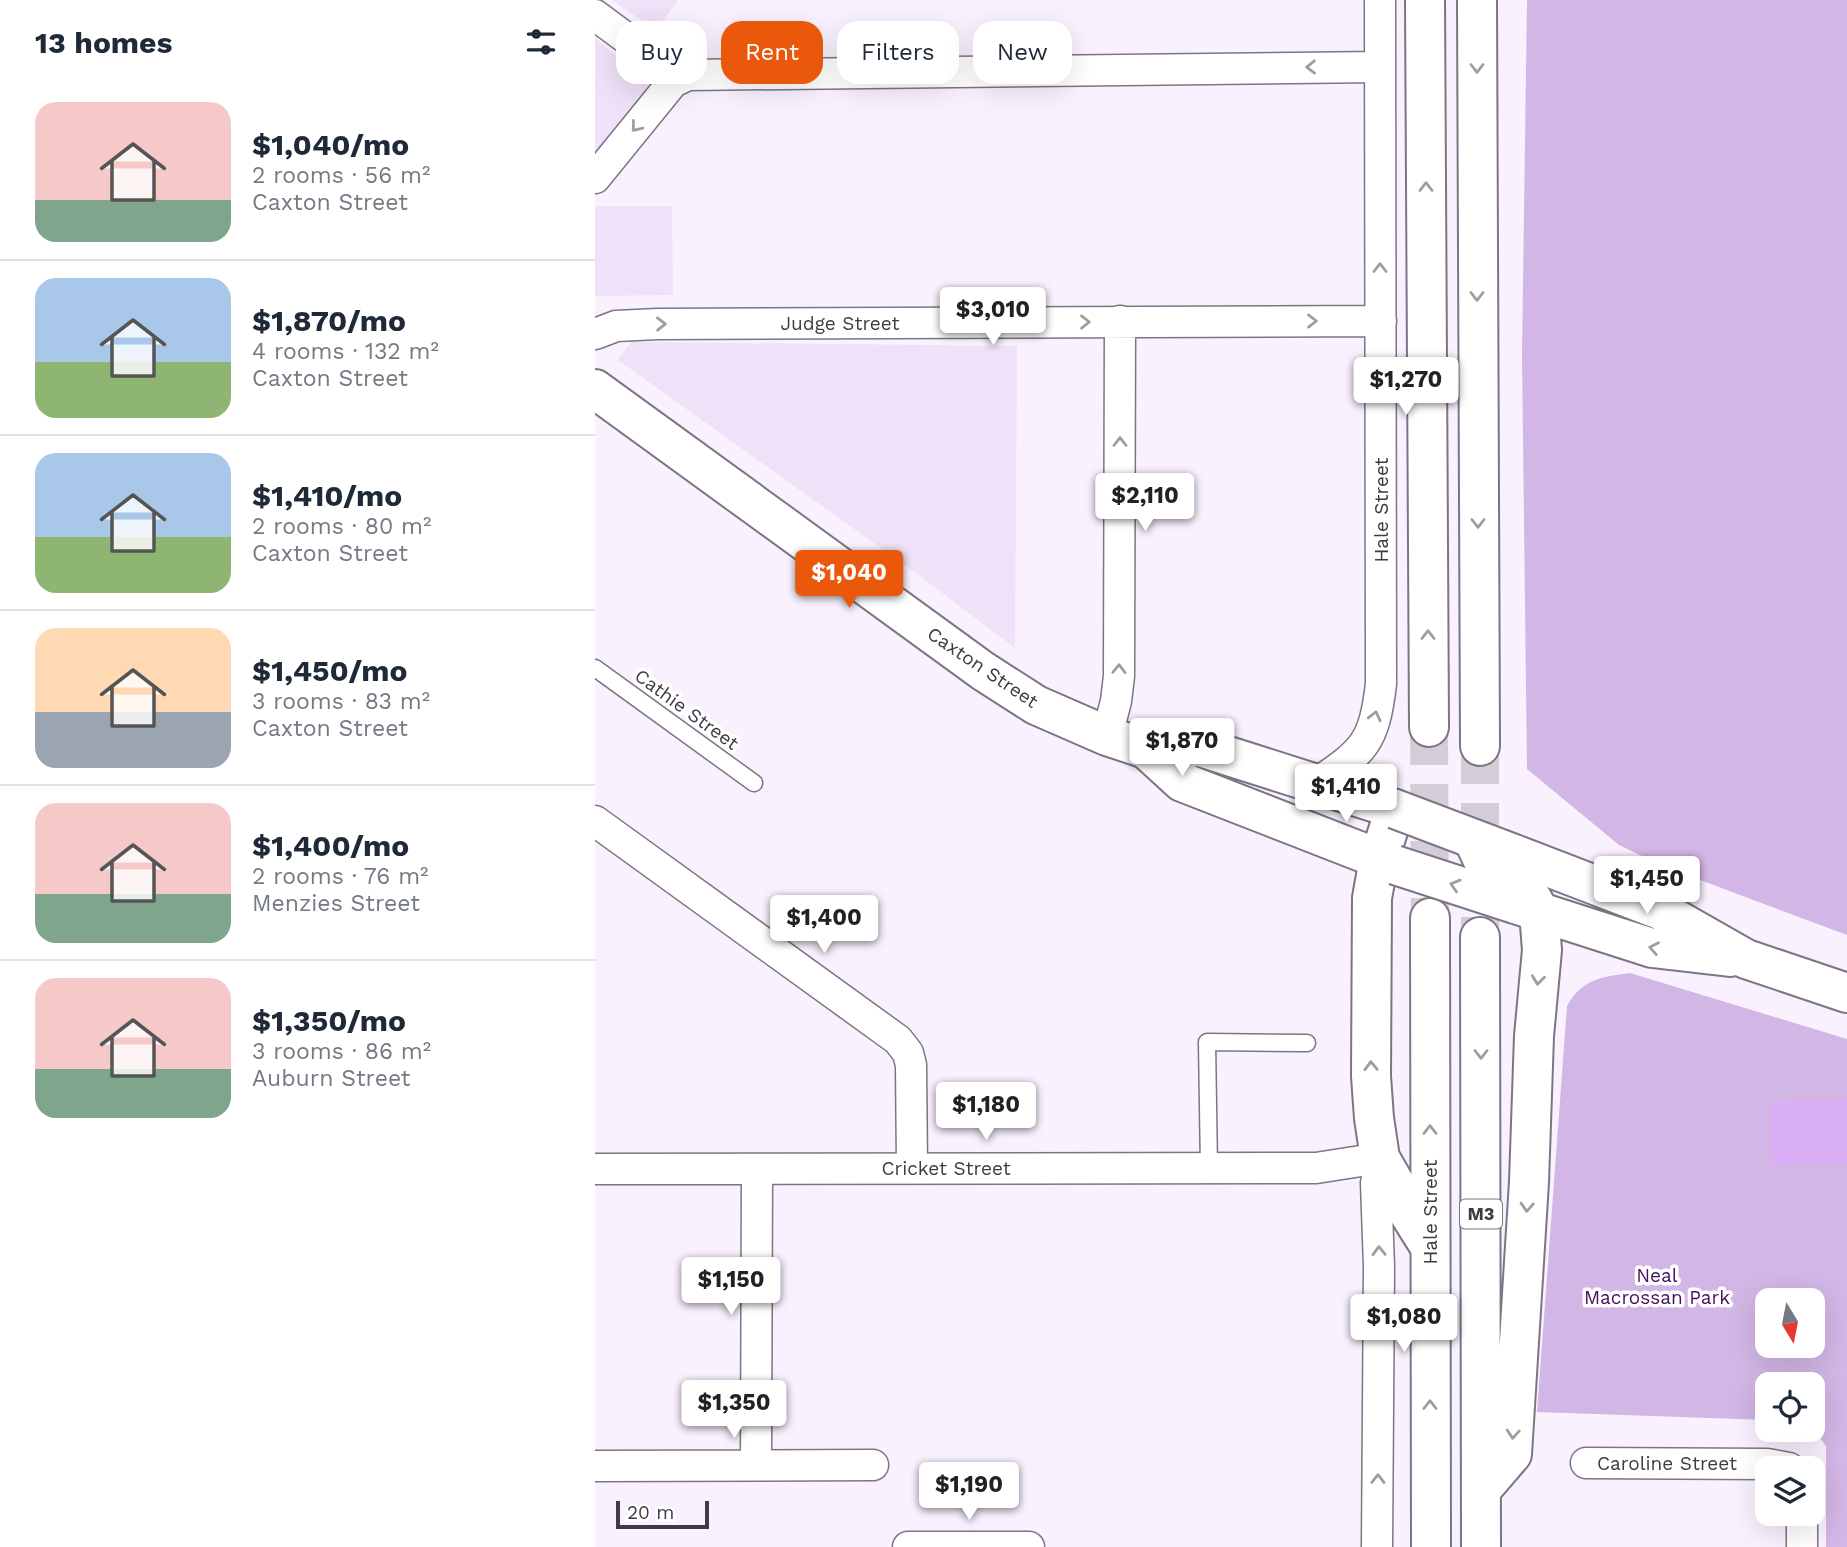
<!DOCTYPE html>
<html lang="en">
<head>
<meta charset="utf-8">
<style>
  :root { --surface:#fff; --page:#f2f2f3; --text:#1f2937; --muted:#747a83; --line:#e0e1e3; --accent:#ea580c }
  body { margin:0; font-family:"Work Sans",sans-serif; background:var(--page); color:var(--text); height:100vh; display:flex; flex-direction:column; font-size:26px; white-space:nowrap }
  * { box-sizing:border-box; margin:0 }
  p { font-size:23px; color:var(--muted) }
  .icon { flex:none; width:38px; height:38px; fill:none; stroke:currentColor; stroke-width:2; stroke-linecap:round; stroke-linejoin:round }
  .map { position:relative; flex:1; overflow:hidden }
  .side { display:flex; flex-direction:column; background:var(--surface); width:595px }
  .side>* { flex:none }
  .guide { position:absolute; left:21px; top:21px; width:665px; height:63px; display:flex; gap:14px }
  .needle { width:46px; rotate:170deg }
  .controls { position:absolute; left:1160px; top:1288px; display:grid; gap:14px }
  .controls a { display:grid; place-items:center; width:70px; height:70px; border-radius:14px; background:var(--surface); box-shadow:0 7px 28px #0002; font-size:35px }
  .scale { position:absolute; left:21px; bottom:18px; width:93px; box-sizing:border-box; padding-left:7px; border:4px solid #3f3b42; border-top:0; font-size:19px; line-height:24px; white-space:nowrap; color:#3f3b42; -webkit-text-stroke:5px #fff; paint-order:stroke }
  .price { position:absolute; translate:-50% -60px; padding:0 16px; border-radius:7px; background:#fff; color:#222; font-size:23px; line-height:46px; filter:drop-shadow(0 2px 4px #0008) }
  .price::after { content:''; position:absolute; left:50%; top:42px; width:21px; height:16px; margin-left:-10px; background:inherit; clip-path:polygon(0 0,100% 0,50% 100%) }
  .price.on { background:var(--accent); color:#fff }
  ul { padding:0; list-style:none }
  li { display:flex; align-items:center; gap:21px; height:175px; padding:0 35px }
  li+li { border-top:2px solid var(--line) }
  li span { display:grid; place-items:center; flex:none; width:196px; height:140px; border-radius:21px; color:#555 }
  li>.icon { margin-inline-start:auto }
  span .icon { width:84px; height:84px; fill:#fffc; stroke-width:1 }
  li b { font-size:30px }
  h2 { display:flex; justify-content:space-between; align-items:center; height:84px; padding:0 35px; font-size:30px }
  .chip { padding:0 24px; border-radius:21px; background:var(--surface); box-shadow:0 7px 28px #0002; font-size:24px; line-height:63px }
  .chip.on { background:var(--accent); color:#fff }
  main { display:flex; flex:1; min-height:0 }
  .map>svg:first-child { display:block }
  .built { fill:#efe1f8 }
  .green { fill:#d2b6e5; fill-rule:evenodd }
  .water { fill:#d9aef4 }
  .lines { fill:none; stroke-linecap:round; stroke-linejoin:round }
  .motorway-tunnel { stroke:#d4cdd8; stroke-width:38; stroke-dasharray:38 19; stroke-linecap:butt }
  .service-casing { stroke:#7e7584; stroke-width:19 }
  .minor-casing { stroke:#7e7584; stroke-width:33 }
  .secondary-casing { stroke:#7e7584; stroke-width:42 }
  .motorway-casing { stroke:#7e7584; stroke-width:42 }
  .service { stroke:#fff; stroke-width:16 }
  .minor { stroke:#fff; stroke-width:30 }
  .secondary { stroke:#fff; stroke-width:38 }
  .motorway { stroke:#fff; stroke-width:38 }
  .secondary-bridge-casing { stroke:#7e7584; stroke-width:42; stroke-linecap:butt }
  .motorway-bridge-casing { stroke:#7e7584; stroke-width:42; stroke-linecap:butt }
  .secondary-bridge { stroke:#fff; stroke-width:38 }
  .motorway-bridge { stroke:#fff; stroke-width:38 }
  .oneway { stroke:#9f9da0 }
  .labels { text-anchor:middle; stroke-width:7; stroke-linejoin:round; paint-order:stroke }
  .shield { fill:#fff; stroke:#79767b; stroke-width:2 }
  .shield-label { font-size:18px; font-weight:bold; fill:#3f3b42 }
  .street-label { font-size:19px; fill:#3f3b42; stroke:#fff }
  .park-label { font-size:19px; fill:#470f61; stroke:#fff }
</style>
</head>
<body>
<main>
<section class="side">
<h2>13 homes<svg class="icon" aria-label="filters" viewBox="0 0 24 24"><path d="M4 7h16M4 17h16"/><circle cx="9" cy="7" r="2"/><circle cx="15" cy="17" r="2"/></svg></h2>
<ul>
<li><span style="background:linear-gradient(#f6c9c9 70%,#7fa58c 0)"><svg class="icon" aria-label="home" viewBox="0 0 24 24"><path d="M3 11l9-7 9 7M6 9v11h12V9"/></svg></span><div><b>$1,040/mo</b><p>2 rooms · 56 m²</p><p>Caxton Street</p></div></li>
<li><span style="background:linear-gradient(#a9c7e8 60%,#8fb573 0)"><svg class="icon" aria-label="home" viewBox="0 0 24 24"><path d="M3 11l9-7 9 7M6 9v11h12V9"/></svg></span><div><b>$1,870/mo</b><p>4 rooms · 132 m²</p><p>Caxton Street</p></div></li>
<li><span style="background:linear-gradient(#a9c7e8 60%,#8fb573 0)"><svg class="icon" aria-label="home" viewBox="0 0 24 24"><path d="M3 11l9-7 9 7M6 9v11h12V9"/></svg></span><div><b>$1,410/mo</b><p>2 rooms · 80 m²</p><p>Caxton Street</p></div></li>
<li><span style="background:linear-gradient(#ffd9b3 60%,#9aa5b1 0)"><svg class="icon" aria-label="home" viewBox="0 0 24 24"><path d="M3 11l9-7 9 7M6 9v11h12V9"/></svg></span><div><b>$1,450/mo</b><p>3 rooms · 83 m²</p><p>Caxton Street</p></div></li>
<li><span style="background:linear-gradient(#f6c9c9 65%,#7fa58c 0)"><svg class="icon" aria-label="home" viewBox="0 0 24 24"><path d="M3 11l9-7 9 7M6 9v11h12V9"/></svg></span><div><b>$1,400/mo</b><p>2 rooms · 76 m²</p><p>Menzies Street</p></div></li>
<li><span style="background:linear-gradient(#f6c9c9 65%,#7fa58c 0)"><svg class="icon" aria-label="home" viewBox="0 0 24 24"><path d="M3 11l9-7 9 7M6 9v11h12V9"/></svg></span><div><b>$1,350/mo</b><p>3 rooms · 86 m²</p><p>Auburn Street</p></div></li>
</ul>
</section>
<div class="map">
<svg width="1252" height="1547" viewBox="0 0 1252 1547">
  <rect width="100%" height="100%" fill="#f9f1fe"/>
  <!-- built -->
  <path class="built" d="M17 0H83L61 30Z
    M0 38 56 85 0 155Z
    M0 206H77L78 295 0 296Z
    M36 342 422 346 420 648 325 576 23 360Z"/>
  <!-- green -->
  <path class="green" d="M932 0H1252V935L1068 866 1024 845 932 769 927 356Z
    M1035 973 1252 1039V1547H1231V1446L1218 1429V1384H1172V1420L942 1412 972 1006C987 979 1006 977 1035 973ZM1172 1300H1218V1346H1172Z"/>
  <!-- water -->
  <path class="water" d="M1252 1100V1164L1177 1165 1176 1101Z"/>
  <g class="lines">
    <!-- motorway-tunnel -->
    <path class="motorway-tunnel" d="M834 727 835 918
      M885 746V937"/>
    <defs>
      <path id="service" d="M0 668 159 783
        M614 1169 612 1042 712 1043"/>
      <path id="minor" d="M0 15 85 78
        M0 178 78 82 93 75 784 67
        M0 334 21 326 63 324 786 321
        M512 736 521 701 524 676 525 321
        M722 783C769 751 779 743 786 684L785 0
        M0 821 303 1040 313 1053 316 1065 317 1167
        M0 1169 721 1168 785 1158 781 1183 784 1267 782 1547
        M991 1463 1172 1464 1194 1468
        M161 1465 162 1169
        M0 1466 278 1465
        M313 1547H434
        M1207 1547V1514"/>
      <path id="secondary" d="M0 389 388 671 441 705 512 736 551 749 605 747 800 809
        M551 749 587 782 800 865
        M919 854 1065 910 1151 959 1252 993
        M920 904 1057 948 1135 957"/>
      <path id="motorway" d="M830 0 834 727
        M882 0 885 746
        M800 809 784 859 777 898 776 1076 779 1118 785 1158 800 1184 803 1196 835 1247
        M835 918 836 1547
        M885 937 886 1547
        M886 1490 917 1454 934 1182 939 1036 947 950 944 912 938 900 919 880"/>
    </defs>
    <!-- service casing -->
    <use href="#service" class="service-casing"/>
    <!-- minor casing -->
    <use href="#minor" class="minor-casing"/>
    <!-- secondary casing -->
    <use href="#secondary" class="secondary-casing"/>
    <!-- motorway casing -->
    <use href="#motorway" class="motorway-casing"/>
    <!-- service -->
    <use href="#service" class="service"/>
    <!-- minor -->
    <use href="#minor" class="minor"/>
    <!-- secondary -->
    <use href="#secondary" class="secondary"/>
    <!-- motorway -->
    <use href="#motorway" class="motorway"/>
    <defs>
      <path id="secondary-bridge" d="M800 809 919 854
        M800 865 920 904"/>
      <path id="motorway-bridge" d="M878 839 891 867 919 880"/>
    </defs>
    <!-- secondary-bridge casing -->
    <use href="#secondary-bridge" class="secondary-bridge-casing"/>
    <!-- motorway-bridge casing -->
    <use href="#motorway-bridge" class="motorway-bridge-casing"/>
    <!-- secondary-bridge -->
    <use href="#secondary-bridge" class="secondary-bridge"/>
    <!-- motorway-bridge -->
    <use href="#motorway-bridge" class="motorway-bridge"/>
  </g>
  <!-- one-way arrows -->
  <defs><path id="oneway-chevron" d="M-2-3.5L2.5 0L-2 3.5" fill="none" stroke-width="1.6" stroke-linecap="round" stroke-linejoin="round" transform="scale(1.75)"/></defs>
  <g class="oneway">
    <use href="#oneway-chevron" transform="translate(716 67) rotate(179)"/>
    <use href="#oneway-chevron" transform="translate(882 68) rotate(90)"/>
    <use href="#oneway-chevron" transform="translate(41 127) rotate(129)"/>
    <use href="#oneway-chevron" transform="translate(831 187) rotate(-90)"/>
    <use href="#oneway-chevron" transform="translate(785 268) rotate(-90)"/>
    <use href="#oneway-chevron" transform="translate(882 296) rotate(90)"/>
    <use href="#oneway-chevron" transform="translate(717 321)"/>
    <use href="#oneway-chevron" transform="translate(490 322)"/>
    <use href="#oneway-chevron" transform="translate(66 324) rotate(-1)"/>
    <use href="#oneway-chevron" transform="translate(525 442) rotate(-90)"/>
    <use href="#oneway-chevron" transform="translate(883 523) rotate(90)"/>
    <use href="#oneway-chevron" transform="translate(833 635) rotate(-90)"/>
    <use href="#oneway-chevron" transform="translate(524 669) rotate(-89)"/>
    <use href="#oneway-chevron" transform="translate(780 716) rotate(-76)"/>
    <use href="#oneway-chevron" transform="translate(860 885) rotate(-163)"/>
    <use href="#oneway-chevron" transform="translate(1059 948) rotate(-169)"/>
    <use href="#oneway-chevron" transform="translate(943 980) rotate(97)"/>
    <use href="#oneway-chevron" transform="translate(886 1054) rotate(90)"/>
    <use href="#oneway-chevron" transform="translate(776 1066) rotate(-91)"/>
    <use href="#oneway-chevron" transform="translate(835 1130) rotate(-90)"/>
    <use href="#oneway-chevron" transform="translate(932 1207) rotate(93)"/>
    <use href="#oneway-chevron" transform="translate(784 1251) rotate(-91)"/>
    <use href="#oneway-chevron" transform="translate(835 1405) rotate(-90)"/>
    <use href="#oneway-chevron" transform="translate(918 1434) rotate(94)"/>
    <use href="#oneway-chevron" transform="translate(783 1479) rotate(-89)"/>
  </g>
  <g class="labels">
    <!-- shield labels -->
    <rect class="shield" x="865" y="1199.5" width="42" height="29" rx="5"/>
    <g class="shield-label">
      <text x="886" y="1220">M3</text>
    </g>
    <!-- street labels -->
    <g class="street-label">
      <text x="245" y="330">Judge Street</text>
      <text transform="translate(786 510) rotate(-90)" y="7">Hale Street</text>
      <text transform="translate(388 667) rotate(34)" y="7">Caxton Street</text>
      <text transform="translate(92 709) rotate(36)" y="7">Cathie Street</text>
      <text x="351" y="1175">Cricket Street</text>
      <text transform="translate(835 1212) rotate(-90)" y="7">Hale Street</text>
      <text x="1072" y="1470">Caroline Street</text>
    </g>
    <!-- park labels -->
    <g class="park-label">
      <text x="1062" y="1282">Neal<tspan x="1062" dy="22">Macrossan Park</tspan></text>
    </g>
  </g>
</svg>
<div class="controls">
<a><svg class="needle" viewBox="-14 -14 28 28"><path d="M0-13l5 13h-10z" fill="#e53935"/><path d="M0 13l5-13h-10z" fill="#747a83"/></svg></a>
<a><svg class="icon" aria-label="locate" viewBox="0 0 24 24"><circle cx="12" cy="12" r="6"/><path d="M12 2v4M12 18v4M2 12h4M18 12h4"/></svg></a>
<a><svg class="icon" aria-label="layers" viewBox="0 0 24 24"><path d="M12 4l9 5-9 5-9-5zM3 14l9 5 9-5"/></svg></a>
</div>
<div class="scale">20 m</div>
<b class="price" style="left:398px;top:347px">$3,010</b>
<b class="price" style="left:811px;top:417px">$1,270</b>
<b class="price" style="left:550px;top:533px">$2,110</b>
<b class="price on" style="left:254px;top:610px">$1,040</b>
<b class="price" style="left:587px;top:778px">$1,870</b>
<b class="price" style="left:751px;top:824px">$1,410</b>
<b class="price" style="left:1052px;top:916px">$1,450</b>
<b class="price" style="left:229px;top:955px">$1,400</b>
<b class="price" style="left:391px;top:1142px">$1,180</b>
<b class="price" style="left:136px;top:1317px">$1,150</b>
<b class="price" style="left:809px;top:1354px">$1,080</b>
<b class="price" style="left:139px;top:1440px">$1,350</b>
<b class="price" style="left:374px;top:1522px">$1,190</b>
<div class="guide">
<a class="chip">Buy</a>
<a class="chip on">Rent</a>
<a class="chip">Filters</a>
<a class="chip">New</a>
</div>
</div>
</main>
</body>
</html>
